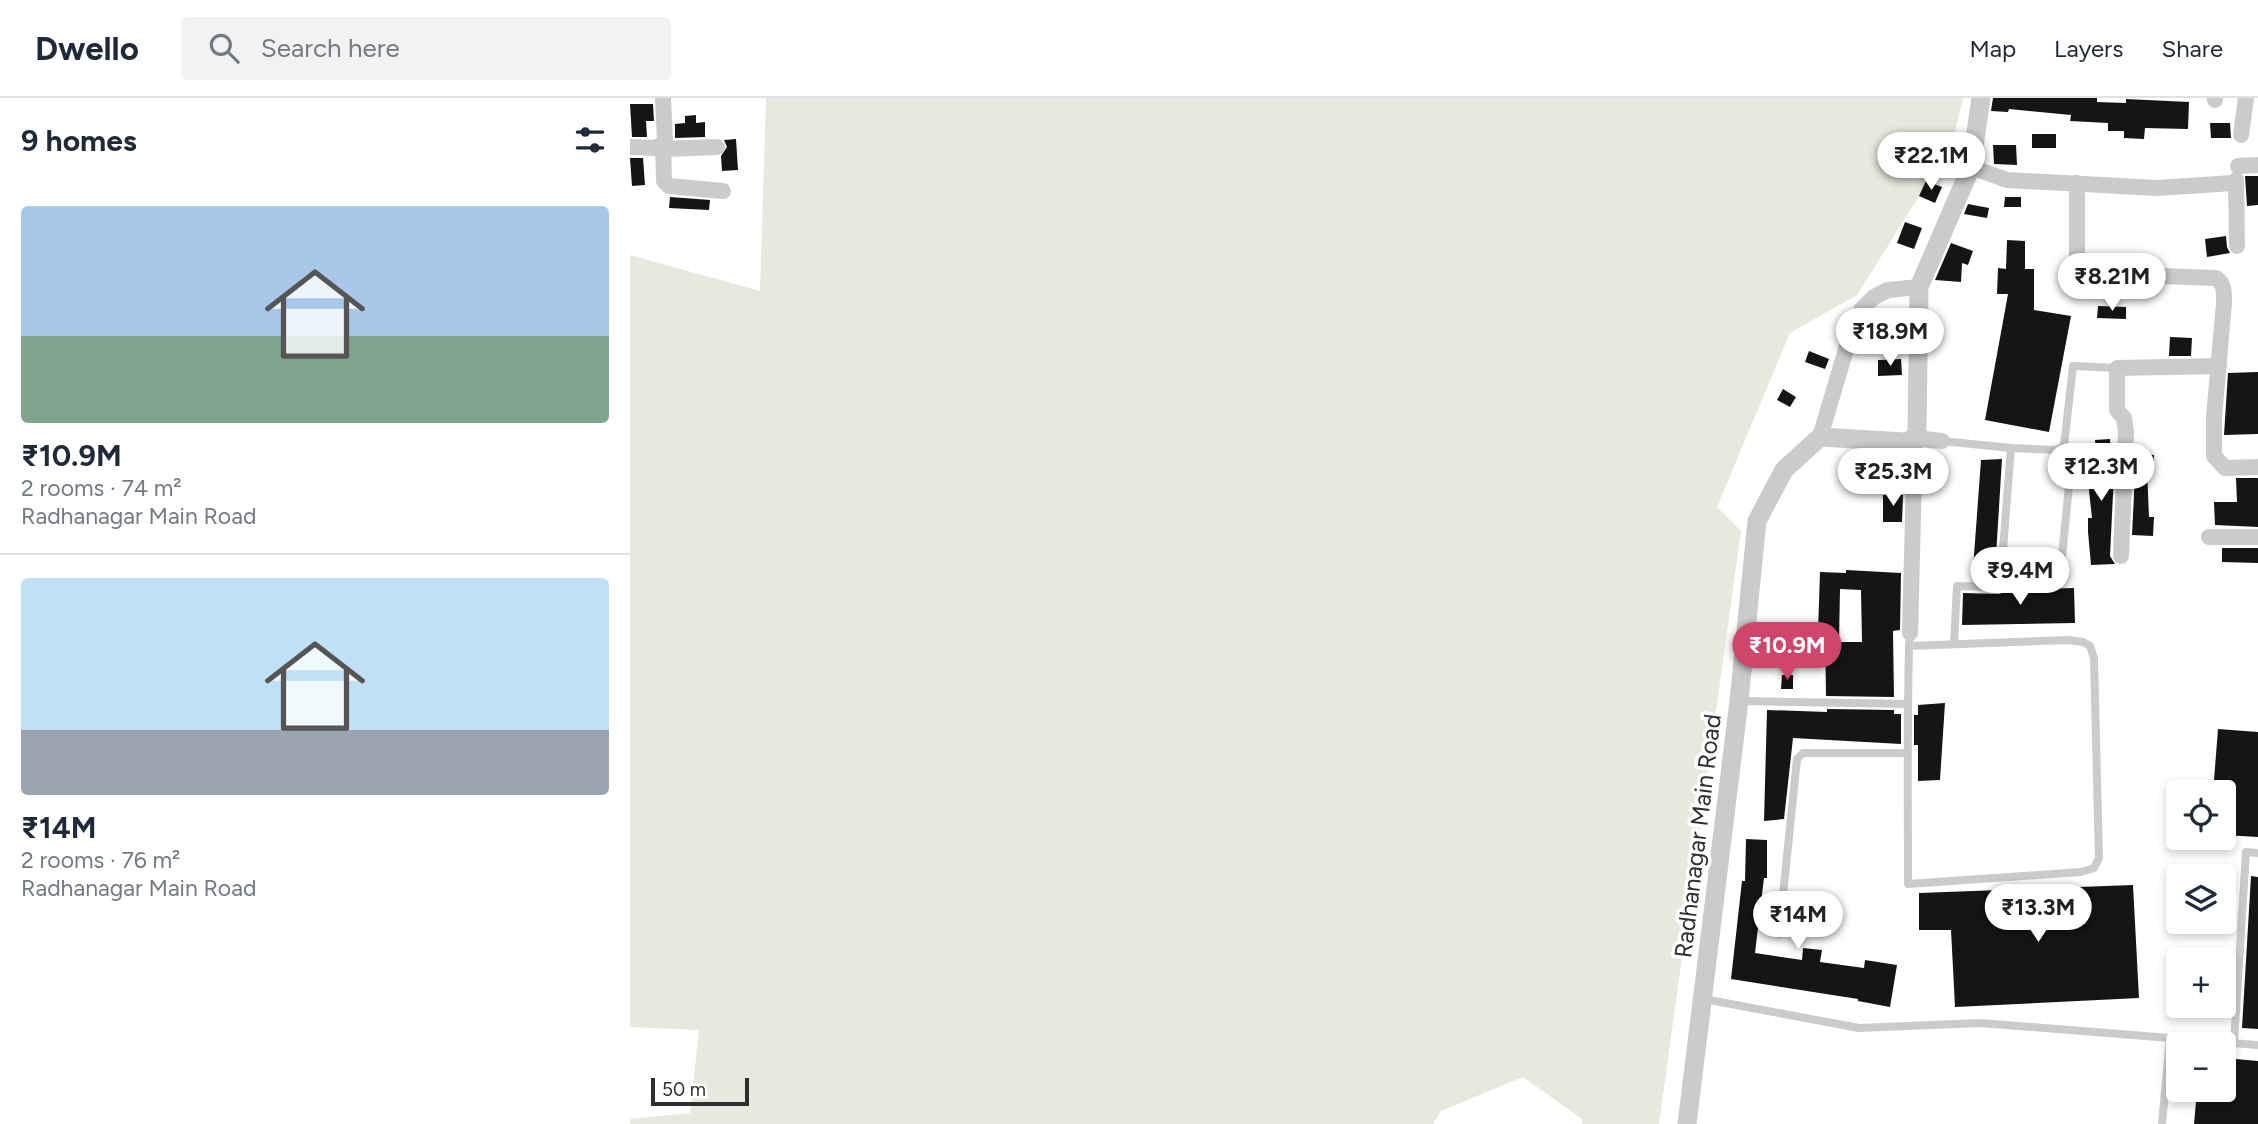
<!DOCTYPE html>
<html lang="en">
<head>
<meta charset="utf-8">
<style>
  :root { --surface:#fff; --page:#f2f2f3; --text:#1f2937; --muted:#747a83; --line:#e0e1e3; --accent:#cf466c }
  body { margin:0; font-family:Figtree,sans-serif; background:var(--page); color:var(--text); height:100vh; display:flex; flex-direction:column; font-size:26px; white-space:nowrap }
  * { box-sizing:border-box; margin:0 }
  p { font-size:23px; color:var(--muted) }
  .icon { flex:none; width:38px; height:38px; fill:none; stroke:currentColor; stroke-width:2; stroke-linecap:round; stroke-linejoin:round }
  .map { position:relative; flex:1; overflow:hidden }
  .sheet { display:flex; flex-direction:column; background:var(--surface); width:630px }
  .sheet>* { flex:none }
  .controls { position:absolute; left:1536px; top:682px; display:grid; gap:14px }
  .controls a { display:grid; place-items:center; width:70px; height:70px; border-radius:7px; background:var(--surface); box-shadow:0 4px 10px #0003; font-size:35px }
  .scale { position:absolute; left:21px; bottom:18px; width:98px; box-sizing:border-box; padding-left:7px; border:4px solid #2e2e2e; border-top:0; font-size:19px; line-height:24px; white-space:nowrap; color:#2e2e2e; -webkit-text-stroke:5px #fff; paint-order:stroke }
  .price { position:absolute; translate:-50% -60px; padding:0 16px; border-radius:24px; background:#fff; color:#222; font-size:23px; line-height:46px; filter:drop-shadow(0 2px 4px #0008) }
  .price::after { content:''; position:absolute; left:50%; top:42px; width:21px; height:16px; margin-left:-10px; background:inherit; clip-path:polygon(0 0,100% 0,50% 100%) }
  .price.active { background:var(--accent); color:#fff }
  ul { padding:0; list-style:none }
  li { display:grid; align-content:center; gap:14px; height:371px; padding:0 21px }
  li+li { border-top:2px solid var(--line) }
  li span { display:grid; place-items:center; height:217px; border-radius:7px; color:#555 }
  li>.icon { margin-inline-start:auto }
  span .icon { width:126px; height:126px; fill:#fffc; stroke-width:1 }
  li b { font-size:30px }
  h2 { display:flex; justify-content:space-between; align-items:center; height:84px; padding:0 21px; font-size:30px }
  header { display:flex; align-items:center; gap:42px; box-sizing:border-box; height:98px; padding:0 35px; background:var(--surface); border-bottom:2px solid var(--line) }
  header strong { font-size:33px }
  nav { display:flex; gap:38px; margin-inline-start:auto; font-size:24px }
  .search { width:490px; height:63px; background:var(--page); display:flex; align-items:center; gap:18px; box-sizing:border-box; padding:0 24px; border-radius:7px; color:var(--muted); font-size:26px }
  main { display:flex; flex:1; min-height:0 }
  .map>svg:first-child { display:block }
  .green { fill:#e6e9dd }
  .building { fill:#151515; fill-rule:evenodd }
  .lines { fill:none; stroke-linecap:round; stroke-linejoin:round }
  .service { stroke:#cbcbcb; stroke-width:8 }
  .minor { stroke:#cbcbcb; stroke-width:16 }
  .tertiary { stroke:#cbcbcb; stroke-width:19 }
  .labels { text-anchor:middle; stroke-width:7; stroke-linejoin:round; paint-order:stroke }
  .street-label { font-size:24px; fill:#2e2e2e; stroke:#fff }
</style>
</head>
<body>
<header>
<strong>Dwello</strong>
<div class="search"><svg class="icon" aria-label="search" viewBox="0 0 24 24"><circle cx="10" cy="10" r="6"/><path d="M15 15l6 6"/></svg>Search here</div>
<nav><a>Map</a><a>Layers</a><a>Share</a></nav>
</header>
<main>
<section class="sheet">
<h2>9 homes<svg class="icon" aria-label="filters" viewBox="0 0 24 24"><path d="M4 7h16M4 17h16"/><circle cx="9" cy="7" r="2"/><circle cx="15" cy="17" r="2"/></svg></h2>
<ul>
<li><span style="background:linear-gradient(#a9c7e8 60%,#7fa58c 0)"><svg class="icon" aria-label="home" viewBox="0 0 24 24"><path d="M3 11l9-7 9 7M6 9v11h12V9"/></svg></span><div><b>₹10.9M</b><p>2 rooms · 74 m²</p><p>Radhanagar Main Road</p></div></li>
<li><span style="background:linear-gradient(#bfe0f5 70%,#9aa5b1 0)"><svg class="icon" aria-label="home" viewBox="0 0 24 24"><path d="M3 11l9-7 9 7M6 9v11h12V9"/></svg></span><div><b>₹14M</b><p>2 rooms · 76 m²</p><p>Radhanagar Main Road</p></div></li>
</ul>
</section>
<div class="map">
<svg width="1628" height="1026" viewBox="0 0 1628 1026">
  <rect width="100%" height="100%" fill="#fff"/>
  <!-- green -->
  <path class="green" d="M136 0H1333L1322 46 1227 197 1160 235 1087 409 1111 433 1029 1026H952V1021L893 979 811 1013 803 1026H0V1021L60 1015 69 932 0 929V157L130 193Z"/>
  <!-- building -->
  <path class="building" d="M1363 0H1467V4L1496 5V1L1559 4 1558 31 1515 30 1514 41 1494 40V33H1478V25L1440 23 1441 17 1379 11 1378 14 1361 13Z
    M0 6H23L24 23H16L17 39H2Z
    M66 17V25L75 24V39L45 40V26L55 25V18Z
    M1580 25H1600L1601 40H1581Z
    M1402 36H1426V50H1402Z
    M106 41 108 72 92 73 91 58 97 49 94 42Z
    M1363 47H1386L1387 67 1364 66Z
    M0 60H13L15 87 2 88Z
    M1615 78H1628V107L1617 108Z
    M1296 83 1312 89 1305 105 1289 98Z
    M40 99 80 102 79 112 39 110Z
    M1375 99H1391V109H1374Z
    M1338 106 1359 110 1357 120 1334 116Z
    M1275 124 1292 130 1284 151 1267 145Z
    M1596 138 1597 149 1600 155 1577 159 1575 141Z
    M1377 142 1395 143V171H1404V212L1441 218 1419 334 1355 322 1378 196H1367L1368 170 1376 171Z
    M1321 145 1343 153 1338 167 1332 165 1331 184 1305 182Z
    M1488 155 1489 166 1472 165V156Z
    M1468 208 1496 209V221L1467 220Z
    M1540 239 1562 240 1561 258H1539Z
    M1179 253 1199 261 1195 271 1175 264Z
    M1271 261 1272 277 1248 278V262Z
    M1628 274V336L1594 337 1598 275Z
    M1153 291 1166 299 1160 309 1147 302Z
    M1480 341 1481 355H1485L1480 458 1485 466 1461 467 1458 434V420H1462L1458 383H1461V355H1466L1465 342Z
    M1506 356 1524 357 1523 371H1517L1519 419H1524L1523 438 1502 437Z
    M1372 361 1365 474 1343 471 1351 362Z
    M1606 380H1628V429L1585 427 1584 404H1607Z
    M1253 397H1273L1272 424H1253Z
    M1592 450H1628V465L1592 464Z
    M1216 472 1271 475 1270 532 1263 533 1264 599 1196 598 1195 535 1188 534 1190 474 1216 475ZM1210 491 1231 492 1232 544H1209Z
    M1444 490 1445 525 1332 527 1333 495 1370 496 1376 492Z
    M1161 541H1175L1174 553 1160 552Z
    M1152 577H1163V591H1151Z
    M1315 605 1310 682 1288 683V647H1284V617H1288V607Z
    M1197 611 1264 612V616H1271V646L1163 640 1154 721 1134 723 1137 612 1197 614Z
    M1588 631 1628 634V739L1594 737V695H1583Z
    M1116 741 1137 742V780H1134L1125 855 1172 862 1173 850 1192 852 1190 864 1234 870 1235 862 1267 867 1260 909 1228 903V901L1101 881 1112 783H1115Z
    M1621 778 1628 779V931L1612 930Z
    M1503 787 1509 900 1325 909 1321 832H1289V795Z
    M1594 960 1628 963V1026H1564L1567 992H1594Z"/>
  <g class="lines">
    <!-- service -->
    <path class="service" d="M1312 343 1381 350
      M1427 352 1435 358 1440 378 1430 478
      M1324 546 1327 488 1370 489 1381 350 1427 352 1434 348 1443 268 1487 270
      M1279 548 1438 542 1453 544 1460 548 1464 560 1469 760 1464 770 1451 774 1278 786C1278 706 1277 627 1279 548L1280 535
      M1109 603 1278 606
      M1149 836 1167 661 1173 655H1277
      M1074 901 1229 930 1350 925 1540 940
      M1604 945 1616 754 1628 755
      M1532 1026 1540 940 1628 947"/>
    <!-- minor -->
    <path class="minor" d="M1585 2V0
      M1611 37 1616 0
      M33 47 34 83 39 88 93 93
      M0 49 26 50 35 44 33 0
      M33 51 87 49
      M1608 68 1628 67
      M1341 69 1377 82 1527 90 1603 85 1606 82 1607 148
      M1447 85V175L1586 180C1595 186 1594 195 1594 205L1584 319V358L1595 370 1628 369
      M1190 339 1217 248 1231 212 1244 199 1258 192 1289 189
      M1579 439H1628
      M1491 458 1496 334 1494 320 1487 312V270L1589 268
      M1280 535 1285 340 1312 343"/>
    <!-- tertiary -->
    <path class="tertiary" d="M1057 1026 1109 603 1127 423 1154 372 1190 339 1275 344 1285 340 1287 332 1289 189 1341 69 1351 0"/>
  </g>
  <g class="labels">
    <!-- street labels -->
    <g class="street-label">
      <text transform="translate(1068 738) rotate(-83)" y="8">Radhanagar Main Road</text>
    </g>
  </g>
</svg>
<div class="controls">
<a><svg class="icon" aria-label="locate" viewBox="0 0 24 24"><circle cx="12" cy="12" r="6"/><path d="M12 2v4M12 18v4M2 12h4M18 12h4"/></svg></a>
<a><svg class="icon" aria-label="layers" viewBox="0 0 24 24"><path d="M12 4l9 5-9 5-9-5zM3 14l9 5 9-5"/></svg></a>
<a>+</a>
<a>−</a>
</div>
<div class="scale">50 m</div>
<b class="price" style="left:1301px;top:94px">₹22.1M</b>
<b class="price" style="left:1482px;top:215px">₹8.21M</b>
<b class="price" style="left:1260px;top:270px">₹18.9M</b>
<b class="price" style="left:1471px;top:405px">₹12.3M</b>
<b class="price" style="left:1263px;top:410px">₹25.3M</b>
<b class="price" style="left:1390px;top:509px">₹9.4M</b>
<b class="price active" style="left:1157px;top:584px">₹10.9M</b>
<b class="price" style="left:1408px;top:846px">₹13.3M</b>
<b class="price" style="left:1168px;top:853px">₹14M</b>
</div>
</main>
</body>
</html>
